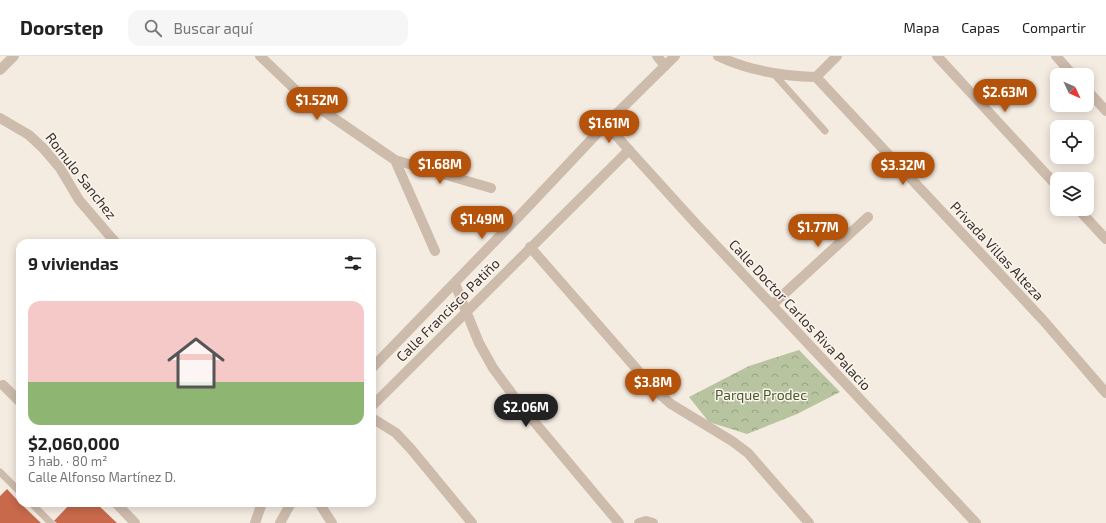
<!DOCTYPE html>
<html lang="es">
<head>
<meta charset="utf-8">
<style>
  :root { --surface:#fff; --page:#f6f6f6; --text:#222; --muted:#767676; --line:#e0e0e0; --accent:#b45309 }
  body { margin:0; font-family:"Exo 2",sans-serif; background:var(--page); color:var(--text); height:100vh; display:flex; flex-direction:column; font-size:15px; white-space:nowrap }
  * { box-sizing:border-box; margin:0 }
  p { font-size:13px; color:var(--muted) }
  .icon { flex:none; width:22px; height:22px; fill:none; stroke:currentColor; stroke-width:2; stroke-linecap:round; stroke-linejoin:round }
  .map { position:relative; flex:1; overflow:hidden }
  .panel { position:absolute; left:16px; top:183px; width:360px; height:268px; display:flex; flex-direction:column; background:var(--surface); border-radius:12px; box-shadow:0 2px 10px #0003 }
  .panel>* { flex:none }
  .needle { width:26px; rotate:134deg }
  .controls { position:absolute; left:1050px; top:12px; display:grid; gap:8px }
  .controls a { display:grid; place-items:center; width:44px; height:44px; border-radius:8px; background:var(--surface); box-shadow:0 2px 10px #0003; font-size:20px }
  .price { position:absolute; translate:-50% -34px; padding:0 9px; border-radius:14px; background:var(--accent); color:#fff; font-size:13px; line-height:26px; filter:drop-shadow(0 1px 2px #0008) }
  .price::after { content:''; position:absolute; left:50%; top:24px; width:12px; height:9px; margin-left:-6px; background:inherit; clip-path:polygon(0 0,100% 0,50% 100%) }
  .price.on { background:#222; color:#fff }
  ul { padding:0; list-style:none }
  li { display:grid; align-content:center; gap:8px; height:212px; padding:0 12px }
  li span { display:grid; place-items:center; height:124px; border-radius:12px; color:#555 }
  li>.icon { margin-inline-start:auto }
  span .icon { width:72px; height:72px; fill:#fffc; stroke-width:1 }
  li b { font-size:17px }
  h2 { display:flex; justify-content:space-between; align-items:center; height:48px; padding:0 12px; font-size:17px }
  header { display:flex; align-items:center; gap:24px; box-sizing:border-box; height:56px; padding:0 20px; background:var(--surface); border-bottom:1px solid var(--line) }
  header strong { font-size:19px }
  nav { display:flex; gap:22px; margin-inline-start:auto; font-size:14px }
  .search { width:280px; height:36px; background:var(--page); display:flex; align-items:center; gap:10px; box-sizing:border-box; padding:0 14px; border-radius:12px; color:var(--muted); font-size:15px }
  .map>svg:first-child { display:block }
  .park { fill:url(#park-crowns) }
  .building { fill:#c8694b }
  .lines { fill:none; stroke-linecap:round; stroke-linejoin:round }
  .service { stroke:#cdbbac; stroke-width:7 }
  .minor { stroke:#cdbbac; stroke-width:10 }
  .tertiary { stroke:#cdbbac; stroke-width:10 }
  .labels { text-anchor:middle; stroke-width:3; stroke-linejoin:round; paint-order:stroke }
  .street-label { font-size:14px; fill:#3b302b; stroke:#fbf5ee }
  .park-label { font-size:14px; fill:#4a5a2e; stroke:#fbf5ee }
</style>
</head>
<body>
<header>
<strong>Doorstep</strong>
<div class="search"><svg class="icon" aria-label="search" viewBox="0 0 24 24"><circle cx="10" cy="10" r="6"/><path d="M15 15l6 6"/></svg>Buscar aquí</div>
<nav><a>Mapa</a><a>Capas</a><a>Compartir</a></nav>
</header>
<div class="map">
<svg width="1106" height="467" viewBox="0 0 1106 467">
  <defs>
    <pattern id="park-crowns" width="20" height="18" patternUnits="userSpaceOnUse"><rect width="20" height="18" fill="#b8c4a0"/><path d="M2 6a3 3 0 1 1 6 0M12 15a3 3 0 1 1 6 0" fill="none" stroke="#97a083"/></pattern>
  </defs>
  <rect width="100%" height="100%" fill="#f4ebe1"/>
  <!-- park -->
  <path class="park" d="M799 294 840 336 797 358 747 378 709 366 689 341 749 310Z"/>
  <!-- building -->
  <path class="building" d="M7 433 20 447 41 467H0V440Z
    M71 447H96L117 467H57L54 465Z"/>
  <g class="lines">
    <!-- service -->
    <path class="service" d="M773 17 825 75
      M0 416 20 436
      M31 447 51 467"/>
    <!-- minor -->
    <path class="minor" d="M260 0 303 41 395 104 491 132
      M657 0 665 10
      M718 0C749 15 782 20 816 21L1043 264 1106 337
      M937 0 1057 130
      M1056 0 1073 19
      M0 14 14 0
      M816 21 837 0
      M1087 34 1106 55
      M0 62 29 79 43 92 60 112 79 144 116 187
      M629 94 697 169 976 467
      M395 104 435 195
      M1078 153 1106 183
      M530 191 655 334 671 348 732 385 748 397 809 467
      M455 228 479 287 493 312 521 350 619 467
      M772 249 868 161
      M3 329 20 346
      M372 362 396 377 411 393 472 467
      M116 447 135 467
      M319 447 332 467
      M639 467 646 465 653 467"/>
    <!-- tertiary -->
    <path class="tertiary" d="M372 312 524 155 606 68 675 0
      M372 350 629 94 606 68
      M255 467 262 447
      M280 467 291 447"/>
  </g>
  <g class="labels">
    <!-- street labels -->
    <g class="street-label">
      <text transform="translate(81 120) rotate(52)" y="5">Romulo Sanchez</text>
      <text transform="translate(997 195) rotate(47)" y="5">Privada Villas Alteza</text>
      <text transform="translate(448 254) rotate(-45)" y="5">Calle Francisco Patiño</text>
      <text transform="translate(800 259) rotate(47)" y="5">Calle Doctor Carlos Riva Palacio</text>
    </g>
    <!-- park labels -->
    <g class="park-label">
      <text x="761" y="344">Parque Prodec</text>
    </g>
  </g>
</svg>
<div class="controls">
<a><svg class="needle" viewBox="-14 -14 28 28"><path d="M0-13l5 13h-10z" fill="#e53935"/><path d="M0 13l5-13h-10z" fill="#767676"/></svg></a>
<a><svg class="icon" aria-label="locate" viewBox="0 0 24 24"><circle cx="12" cy="12" r="6"/><path d="M12 2v4M12 18v4M2 12h4M18 12h4"/></svg></a>
<a><svg class="icon" aria-label="layers" viewBox="0 0 24 24"><path d="M12 4l9 5-9 5-9-5zM3 14l9 5 9-5"/></svg></a>
</div>
<b class="price" style="left:1005px;top:57px">$2.63M</b>
<b class="price" style="left:317px;top:65px">$1.52M</b>
<b class="price" style="left:609px;top:88px">$1.61M</b>
<b class="price" style="left:440px;top:129px">$1.68M</b>
<b class="price" style="left:903px;top:130px">$3.32M</b>
<b class="price" style="left:482px;top:184px">$1.49M</b>
<b class="price" style="left:818px;top:192px">$1.77M</b>
<b class="price" style="left:653px;top:347px">$3.8M</b>
<b class="price on" style="left:526px;top:372px">$2.06M</b>
<section class="panel">
<h2>9 viviendas<svg class="icon" aria-label="filters" viewBox="0 0 24 24"><path d="M4 7h16M4 17h16"/><circle cx="9" cy="7" r="2"/><circle cx="15" cy="17" r="2"/></svg></h2>
<ul>
<li><span style="background:linear-gradient(#f6c9c9 65%,#8fb573 0)"><svg class="icon" aria-label="home" viewBox="0 0 24 24"><path d="M3 11l9-7 9 7M6 9v11h12V9"/></svg></span><div><b>$2,060,000</b><p>3 hab. · 80 m²</p><p>Calle Alfonso Martínez D.</p></div></li>
</ul>
</section>
</div>
</body>
</html>
